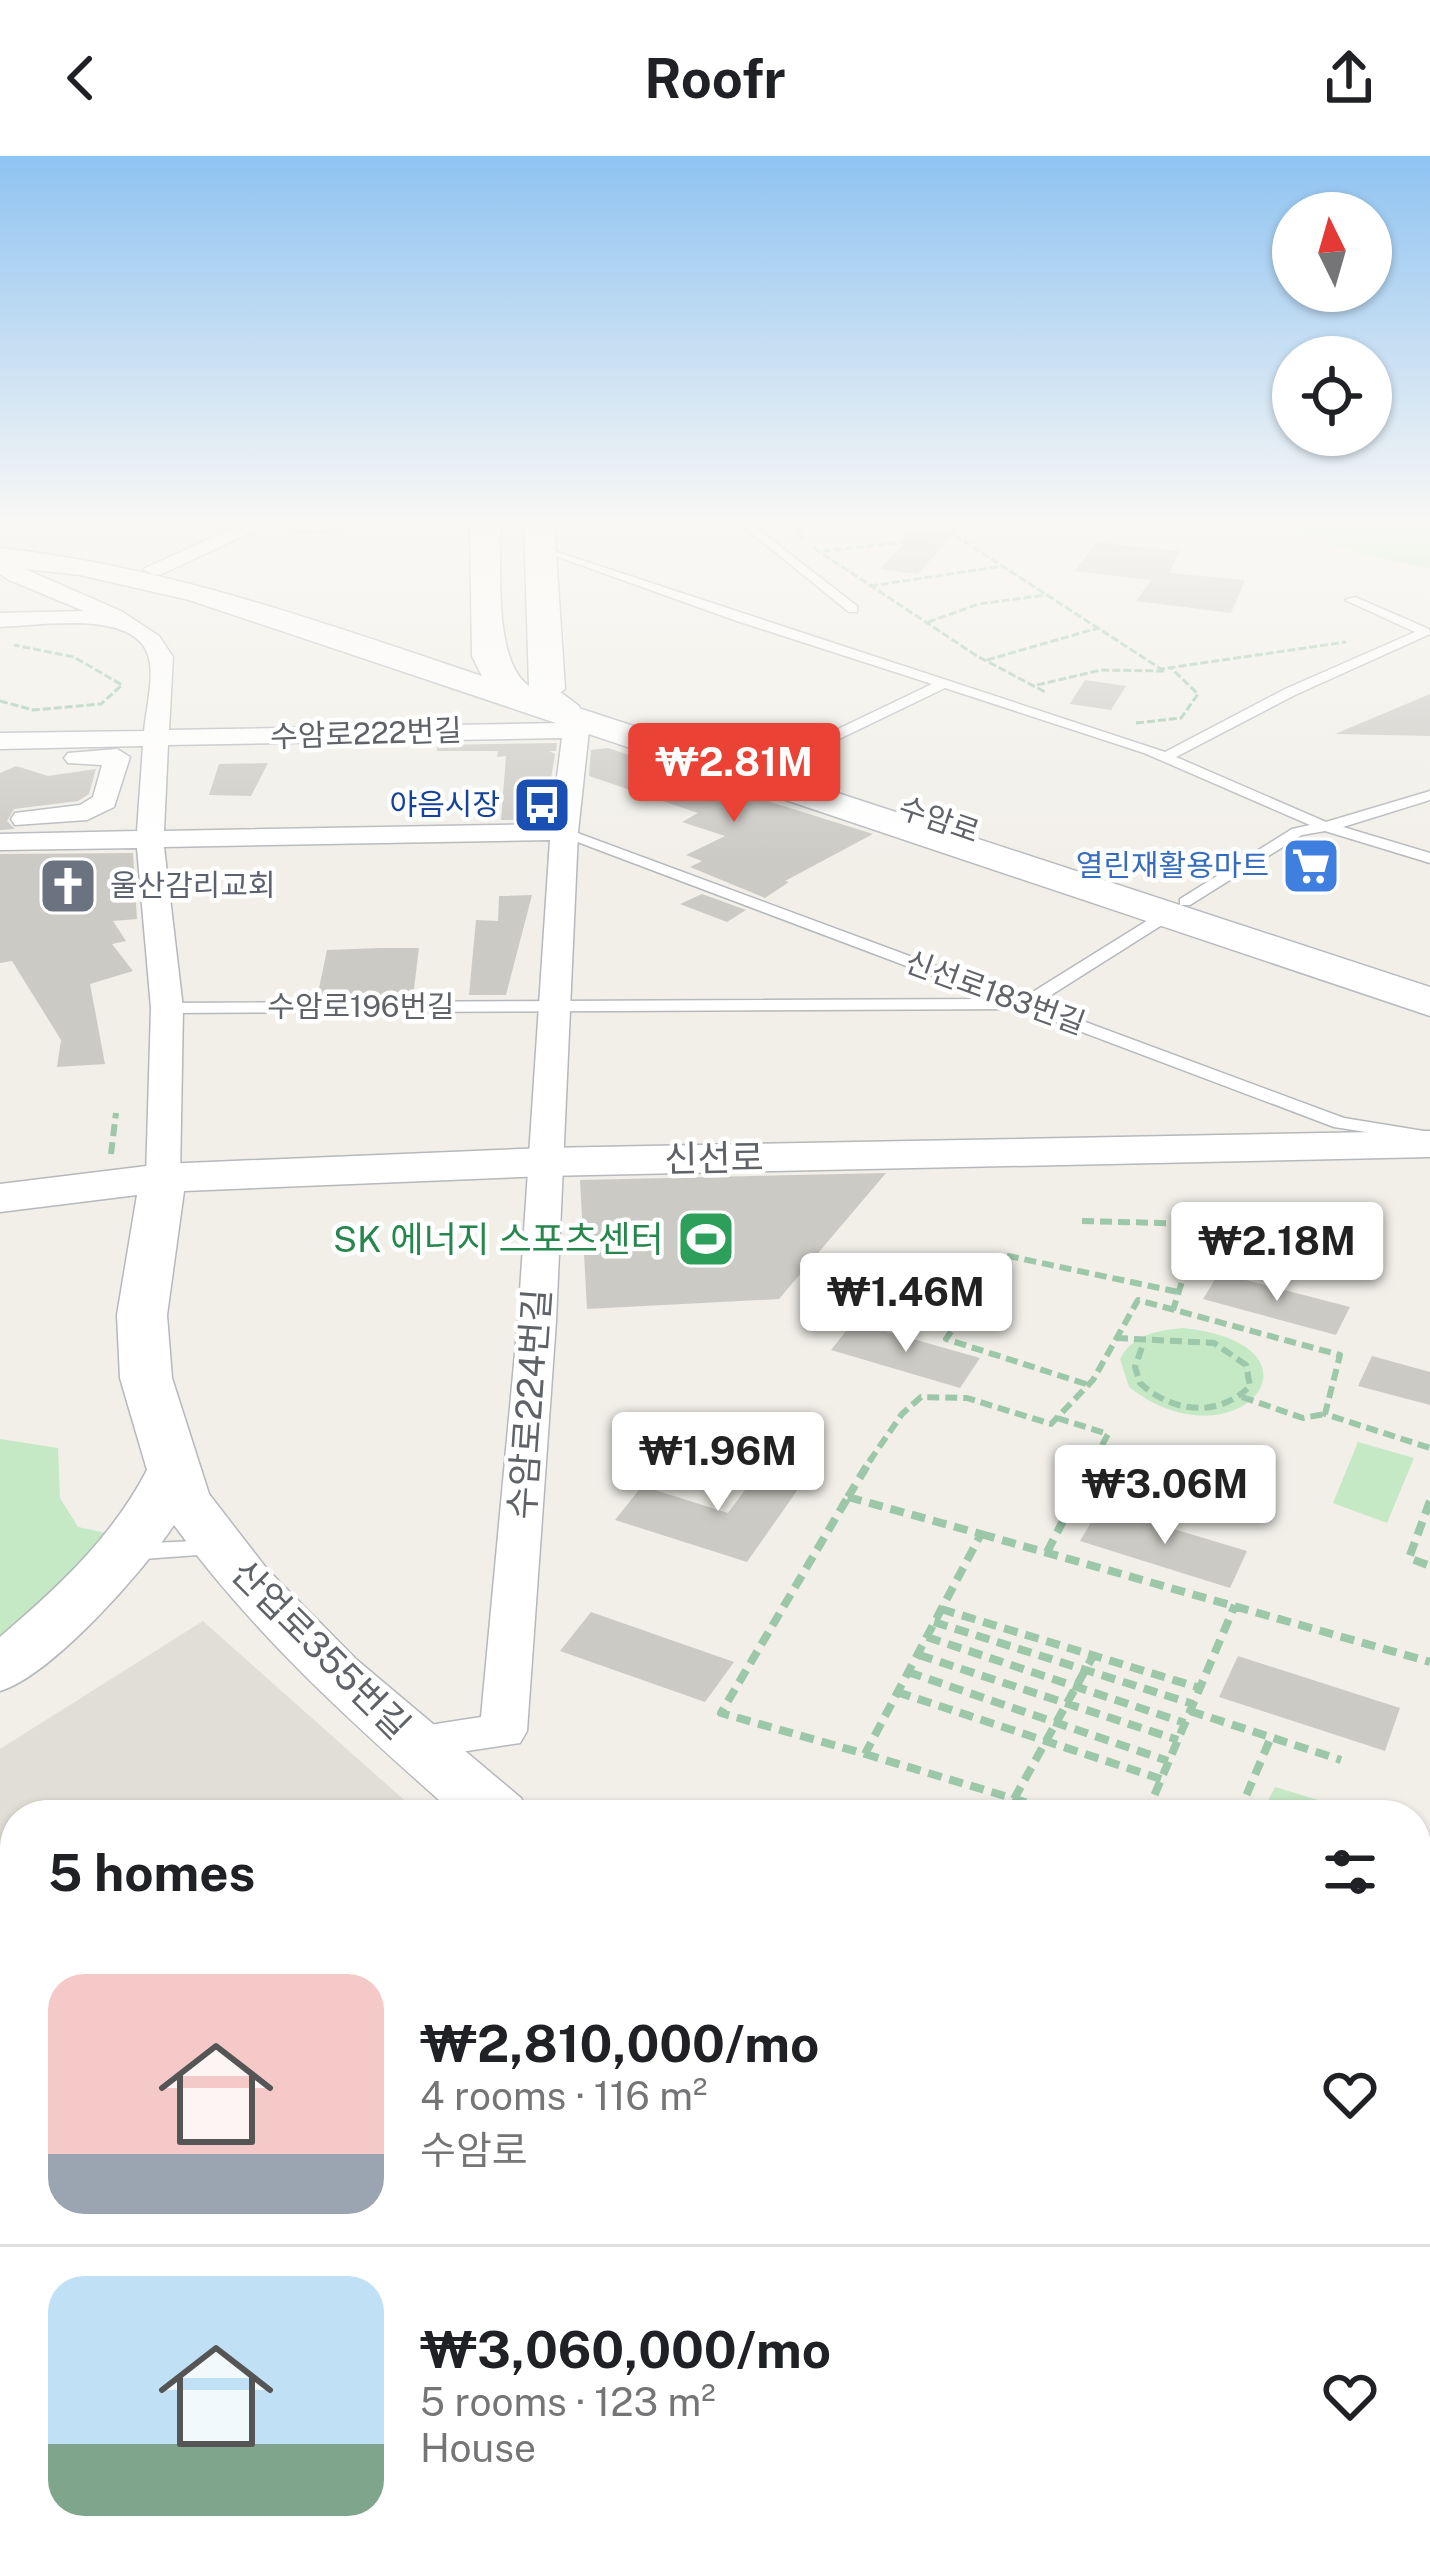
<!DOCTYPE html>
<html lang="en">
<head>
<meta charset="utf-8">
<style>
  :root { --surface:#fff; --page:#f2f2f2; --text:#202124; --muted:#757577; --line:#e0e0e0; --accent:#ea4335 }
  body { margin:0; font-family:"Public Sans","Noto Sans KR",sans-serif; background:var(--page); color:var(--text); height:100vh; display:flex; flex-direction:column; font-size:45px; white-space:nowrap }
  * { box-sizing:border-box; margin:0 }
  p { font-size:39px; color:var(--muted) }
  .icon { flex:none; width:66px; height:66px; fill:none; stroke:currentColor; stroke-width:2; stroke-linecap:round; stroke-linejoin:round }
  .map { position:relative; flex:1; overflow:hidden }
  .side { position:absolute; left:0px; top:1644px; width:1431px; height:768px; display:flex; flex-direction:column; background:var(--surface); border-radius:48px 48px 0 0; box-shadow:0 3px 9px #0004 }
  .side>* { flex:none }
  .needle { width:78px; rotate:355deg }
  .tools { position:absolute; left:1272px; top:36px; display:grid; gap:24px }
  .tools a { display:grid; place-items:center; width:120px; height:120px; border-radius:50%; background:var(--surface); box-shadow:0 3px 9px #0004; font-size:60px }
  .price { position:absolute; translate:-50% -102px; padding:0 27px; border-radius:12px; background:#fff; color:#222; font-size:39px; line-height:78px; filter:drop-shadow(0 3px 6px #0008) }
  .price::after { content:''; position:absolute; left:50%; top:72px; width:36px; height:27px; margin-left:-18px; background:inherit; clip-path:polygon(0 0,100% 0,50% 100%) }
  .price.on { background:var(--accent); color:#fff }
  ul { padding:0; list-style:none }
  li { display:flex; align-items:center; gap:36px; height:300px; padding:0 48px }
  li+li { border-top:3px solid var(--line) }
  li span { display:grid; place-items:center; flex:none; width:336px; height:240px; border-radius:36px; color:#555 }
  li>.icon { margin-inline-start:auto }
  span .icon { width:144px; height:144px; fill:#fffc; stroke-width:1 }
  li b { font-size:51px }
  h2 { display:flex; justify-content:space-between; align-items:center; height:144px; padding:0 48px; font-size:51px }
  header { display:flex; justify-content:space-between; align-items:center; height:156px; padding:0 48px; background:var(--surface); font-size:54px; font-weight:700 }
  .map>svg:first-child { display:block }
  .education { fill:#e1ded6 }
  .green { fill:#c5e8c5 }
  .building { fill:#cccac5 }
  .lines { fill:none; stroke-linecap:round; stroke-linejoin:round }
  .service-casing { stroke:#b5b8bc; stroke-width:3 }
  .minor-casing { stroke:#b5b8bc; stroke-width:3 }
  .tertiary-casing { stroke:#b5b8bc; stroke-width:3 }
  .secondary-casing { stroke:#b6babf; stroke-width:3 }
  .path-far2 { stroke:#9cc7a9; stroke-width:3; stroke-dasharray:8 3; stroke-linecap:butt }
  .path-far1 { stroke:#9cc7a9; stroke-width:6; stroke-dasharray:12 6; stroke-linecap:butt }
  .path { stroke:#9cc7a9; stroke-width:8; stroke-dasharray:14 8; stroke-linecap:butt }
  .service { fill:#fff; fill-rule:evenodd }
  .minor { fill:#fff; fill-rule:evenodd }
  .tertiary { fill:#fff; fill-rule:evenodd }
  .secondary { fill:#fff; fill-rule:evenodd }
  .labels { text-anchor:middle; stroke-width:9; stroke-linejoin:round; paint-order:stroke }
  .far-street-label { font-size:30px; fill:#5f6368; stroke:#fff }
  .far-transit-label { font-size:30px; fill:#164399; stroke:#fff; text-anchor:end }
  .far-shop-label { font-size:30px; fill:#366cbe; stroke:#fff; text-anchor:end }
  .far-worship-label { font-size:30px; fill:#5b616d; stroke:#fff; text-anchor:start }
  .street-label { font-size:36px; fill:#5f6368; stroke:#fff }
  .leisure-label { font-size:36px; fill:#27864d; stroke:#fff; text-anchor:end }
</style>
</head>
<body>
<header><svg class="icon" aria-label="back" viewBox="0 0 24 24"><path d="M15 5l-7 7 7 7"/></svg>Roofr<svg class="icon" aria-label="share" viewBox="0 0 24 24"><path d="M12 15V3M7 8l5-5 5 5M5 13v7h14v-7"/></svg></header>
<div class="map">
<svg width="1430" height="2412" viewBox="0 0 1430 2412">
  <rect width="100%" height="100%" fill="#f1efe8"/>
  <!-- education -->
  <path class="education" d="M203 1465 421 1659H15V1870L0 1850V1593Z"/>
  <!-- green -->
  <path class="green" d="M1272 367H1430V413L1343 393Z
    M1183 1172C1340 1189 1237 1315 1129 1231L1120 1203C1134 1178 1156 1175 1183 1172Z
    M0 1283 58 1292 60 1342 78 1371 130 1382 0 1499Z
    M1358 1286 1414 1302 1387 1367 1333 1347Z
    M1275 1631 1354 1655 1352 1659H1261Z
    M1416 2255 1430 2259V2412H914L923 2397H1416Z
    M0 2296 15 2306V2397H156L179 2412H0Z"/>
  <!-- building -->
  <path class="building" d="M904 367H963L918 418 880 413 902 389Z
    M1097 386 1180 395 1169 417 1245 424 1231 457 1136 445 1151 424 1074 415Z
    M1085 524 1126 530 1111 554 1070 548Z
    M1430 538V580L1335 578Z
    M557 587 556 595H549L555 598 544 664H501L506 600 497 601 498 595H437V589Z
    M608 592 739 636 873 678 785 725 789 726 765 742 690 711 702 705 686 699 725 680 682 666 698 657 589 620 591 594Z
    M268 607 251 640 209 639 219 608Z
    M16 610 48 620 96 613 89 638 78 645 14 653 7 665 15 673 0 674V617Z
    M133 697 137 763 113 765 126 785 112 788 133 815 90 828 105 908 57 911 61 884 12 805 0 807V698Z
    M702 738 746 754 727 766 680 748Z
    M532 739 506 839H469L476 764 498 765 499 740Z
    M380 792H419L413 841 317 842 327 794Z
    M886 1017 779 1143 587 1153 580 1024Z
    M1219 1117 1350 1151 1336 1179 1203 1143Z
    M853 1166 980 1202 960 1232 831 1194Z
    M1372 1200 1430 1216V1249L1358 1230Z
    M765 1307 808 1319 747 1406 615 1364 642 1330 728 1357Z
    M1100 1351 1247 1395 1230 1432 1080 1385Z
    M591 1456 734 1506 705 1546 560 1495Z
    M1238 1500 1400 1552 1385 1595 1219 1541Z"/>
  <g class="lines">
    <defs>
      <path id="service" d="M739 367H750L857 450V456H849Z
        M536 389 1165 596 1285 533 1415 476 1345 444 1355 441 1429 473 1430 478 1295 539 1176 601 1326 666 1430 635V644L1343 671 1430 697V707L1325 675 1302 679 1190 749H1180V743L1292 673 1310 669 1144 597 945 532 779 612H769V606L932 528 734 464 536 393Z
        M564 672 1023 842 1161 756H1173V762L1037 848 1344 962 1430 976V986L1334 971 1021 853 167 857 159 852 167 847 994 843 559 679V673Z
        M218 1384 226 1387 230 1392 226 1397 129 1404 121 1401 117 1396 121 1391 129 1388Z"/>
      <path id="minor" d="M244 367H271L162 418 154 419 143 413Z
        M276 367H353C338 378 291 378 276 367Z
        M0 402 121 455 159 480 173 501 169 574 561 567 535 533 547 526 579 550 589 574 578 676 556 1165 527 1575 520 1587 414 1603 397 1598 390 1586 397 1574 481 1561 518 1165 550 684 164 691 183 852 180 1022 175 1029H151L146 1022 151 852 137 692 0 694V678L137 675 143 590 0 593V577L144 575C146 554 155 519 148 499 133 453 39 470 0 471V457L84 455 9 424 0 418ZM562 582 551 668 164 675 168 589Z
        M117 593 130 601 114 651 87 664 15 669 11 663 15 657 80 649 93 641 102 609 68 607 64 602 68 597Z"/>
      <path id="tertiary" d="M1430 975V1001L545 1020 184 1035 167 1159 172 1222 209 1338 267 1413 357 1504 521 1642 530 1659H456C353 1568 255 1480 174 1369 144 1415 51 1520 0 1535V1481C58 1431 111 1383 147 1314L120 1222 117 1159 137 1039 0 1056V1028L163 1008 545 992Z
        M1416 2103 1430 2104V2176L1416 2175Z"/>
      <path id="secondary" d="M470 367H500C502 411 492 503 529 530L524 367H554L565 533 551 543 1430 831V860L189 444 80 419 0 410V392C167 410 323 467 482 520L472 500Z"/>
    </defs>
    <!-- service casing -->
    <use href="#service" class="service-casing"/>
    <!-- minor casing -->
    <use href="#minor" class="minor-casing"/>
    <!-- tertiary casing -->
    <use href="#tertiary" class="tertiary-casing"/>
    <!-- secondary casing -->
    <use href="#secondary" class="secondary-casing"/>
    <!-- path-far2 -->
    <path class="path-far2" d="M794 367 803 385
      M936 367 1161 513 1346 486
      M814 392 977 500 1047 537
      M823 395 953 381
      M870 430 1003 410
      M928 466 979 448 1046 439
      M987 504 1098 472
      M1037 529 1101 514 1164 515
      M0 545 33 554 101 548 122 529 74 501 14 489
      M1136 567 1181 562 1198 538 1171 512"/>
    <!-- path-far1 -->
    <path class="path-far1" d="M111 998 116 957
      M1082 1065 1200 1068 1173 1154
      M1116 1182 1214 1187 1246 1209 1250 1230C1219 1262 1172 1257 1140 1227L1135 1211 1142 1191
      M1086 1228 946 1183 1004 1099 1178 1136
      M1242 1241 1303 1262 1325 1258
      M1057 1262 1108 1278 1093 1306
      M869 1306 902 1258 921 1241 967 1242 1051 1268 1093 1224 1138 1144 1340 1199 1325 1258 1430 1292"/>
    <!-- path -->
    <path class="path" d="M848 1341 871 1303
      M848 1341 981 1378 865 1598 721 1557Z
      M1430 1345 1409 1402 1430 1410
      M981 1378 1430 1506
      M1047 1396 1095 1303
      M941 1453 1200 1532
      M934 1466 1193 1548
      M927 1481 1185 1567
      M919 1499 1178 1584
      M908 1516 1168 1605
      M897 1536 1161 1623
      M1190 1555 1341 1604
      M865 1598 1068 1659
      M1014 1643 1093 1500
      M1146 1659 1235 1449
      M1238 1659 1271 1581"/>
    <!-- service -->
    <use href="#service" class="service"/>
    <!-- minor -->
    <use href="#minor" class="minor"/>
    <!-- tertiary -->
    <use href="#tertiary" class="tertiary"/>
    <!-- secondary -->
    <use href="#secondary" class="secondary"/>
  </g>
  <!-- sky -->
  <linearGradient id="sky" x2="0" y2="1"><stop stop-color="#8fc3f1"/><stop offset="0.52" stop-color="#f9f8f5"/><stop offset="1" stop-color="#f9f8f5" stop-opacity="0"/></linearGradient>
  <rect width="1430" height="704" fill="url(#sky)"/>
  <!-- icons -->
  <defs>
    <symbol id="bus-square" viewBox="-11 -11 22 22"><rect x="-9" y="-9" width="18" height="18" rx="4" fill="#1a4fb4" stroke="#fff"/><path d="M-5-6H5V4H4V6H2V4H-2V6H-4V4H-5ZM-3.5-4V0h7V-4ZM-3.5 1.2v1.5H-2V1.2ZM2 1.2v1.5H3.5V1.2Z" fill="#fff"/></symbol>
    <symbol id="supermarket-square" viewBox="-11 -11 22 22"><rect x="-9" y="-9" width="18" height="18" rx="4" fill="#3f7fe0" stroke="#fff"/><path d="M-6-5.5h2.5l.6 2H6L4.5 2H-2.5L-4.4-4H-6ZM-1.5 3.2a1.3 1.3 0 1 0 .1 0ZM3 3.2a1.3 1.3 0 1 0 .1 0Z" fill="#fff"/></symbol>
    <symbol id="church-square" viewBox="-11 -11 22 22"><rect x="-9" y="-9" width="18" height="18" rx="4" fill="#6b7280" stroke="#fff"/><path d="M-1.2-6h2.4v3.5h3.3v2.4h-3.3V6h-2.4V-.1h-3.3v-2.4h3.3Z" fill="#fff"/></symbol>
    <symbol id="stadium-square" viewBox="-11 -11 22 22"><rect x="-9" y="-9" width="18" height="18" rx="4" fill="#2e9e5b" stroke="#fff"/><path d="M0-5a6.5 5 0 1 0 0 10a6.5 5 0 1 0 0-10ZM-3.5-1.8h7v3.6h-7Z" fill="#fff"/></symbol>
  </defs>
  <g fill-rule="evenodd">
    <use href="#bus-square" x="509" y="616" width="66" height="66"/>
    <use href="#supermarket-square" x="1278" y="677" width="66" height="66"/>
    <use href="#church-square" x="35" y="697" width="66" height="66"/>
    <use href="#stadium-square" x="673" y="1050" width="66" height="66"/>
  </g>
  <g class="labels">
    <!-- far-street labels -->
    <g class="far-street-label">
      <text transform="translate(366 578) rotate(-2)" y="10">수암로222번길</text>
      <text transform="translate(939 664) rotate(19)" y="10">수암로</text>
      <text transform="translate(995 837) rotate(20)" y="10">신선로183번길</text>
      <text x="361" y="861">수암로196번길</text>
    </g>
    <!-- far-transit labels -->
    <g class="far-transit-label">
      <text x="500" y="659">야음시장</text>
    </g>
    <!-- far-shop labels -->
    <g class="far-shop-label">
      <text x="1269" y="720">열린재활용마트</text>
    </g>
    <!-- far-worship labels -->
    <g class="far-worship-label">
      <text x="110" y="740">울산감리교회</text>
    </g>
    <!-- street labels -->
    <g class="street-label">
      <text transform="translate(714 1002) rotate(-1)" y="13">신선로</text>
      <text transform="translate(529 1248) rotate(-86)" y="13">수암로224번길</text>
      <text transform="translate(321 1493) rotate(45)" y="13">산업로355번길</text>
    </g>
    <!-- leisure labels -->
    <g class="leisure-label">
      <text x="664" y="1096">SK 에너지 스포츠센터</text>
    </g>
  </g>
</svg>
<div class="tools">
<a><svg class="needle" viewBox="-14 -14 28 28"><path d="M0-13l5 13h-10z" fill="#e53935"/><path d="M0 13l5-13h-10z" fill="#757577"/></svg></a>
<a><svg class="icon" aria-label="locate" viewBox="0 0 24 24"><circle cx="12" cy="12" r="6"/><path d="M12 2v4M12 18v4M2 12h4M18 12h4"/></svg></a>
</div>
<b class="price on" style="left:734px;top:669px">₩2.81M</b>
<b class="price" style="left:1277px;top:1148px">₩2.18M</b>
<b class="price" style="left:906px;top:1199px">₩1.46M</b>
<b class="price" style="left:718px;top:1358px">₩1.96M</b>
<b class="price" style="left:1165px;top:1391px">₩3.06M</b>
<section class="side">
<h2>5 homes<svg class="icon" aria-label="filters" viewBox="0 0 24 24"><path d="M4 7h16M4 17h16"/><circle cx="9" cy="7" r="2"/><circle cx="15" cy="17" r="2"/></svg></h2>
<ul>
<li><span style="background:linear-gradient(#f6c9c9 75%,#9aa5b1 0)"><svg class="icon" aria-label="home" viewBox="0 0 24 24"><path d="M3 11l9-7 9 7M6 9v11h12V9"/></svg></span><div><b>₩2,810,000/mo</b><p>4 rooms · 116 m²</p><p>수암로</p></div><svg class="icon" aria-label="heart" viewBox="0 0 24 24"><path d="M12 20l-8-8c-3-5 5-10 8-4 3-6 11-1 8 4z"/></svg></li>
<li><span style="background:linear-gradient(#bfe0f5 70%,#7fa58c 0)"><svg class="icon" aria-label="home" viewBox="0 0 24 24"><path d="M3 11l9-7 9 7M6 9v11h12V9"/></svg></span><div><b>₩3,060,000/mo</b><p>5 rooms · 123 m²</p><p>House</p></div><svg class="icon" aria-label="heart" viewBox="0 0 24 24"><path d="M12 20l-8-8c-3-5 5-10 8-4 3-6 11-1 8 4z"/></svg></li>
</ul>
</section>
</div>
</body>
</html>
